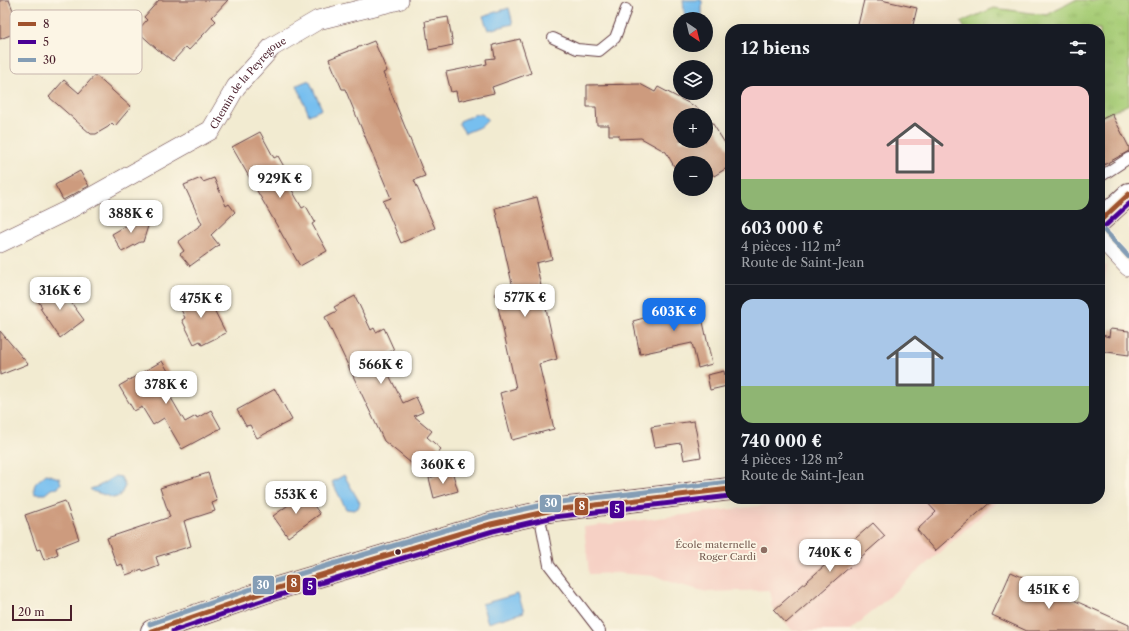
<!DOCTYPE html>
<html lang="fr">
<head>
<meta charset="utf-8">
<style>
  :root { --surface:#171b24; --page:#242831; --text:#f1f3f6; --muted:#9ea1a6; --line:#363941; --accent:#1a73e8 }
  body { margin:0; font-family:"Libre Caslon Text",serif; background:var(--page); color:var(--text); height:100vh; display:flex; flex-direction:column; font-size:15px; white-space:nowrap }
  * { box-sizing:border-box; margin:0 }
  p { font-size:13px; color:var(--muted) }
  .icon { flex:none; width:22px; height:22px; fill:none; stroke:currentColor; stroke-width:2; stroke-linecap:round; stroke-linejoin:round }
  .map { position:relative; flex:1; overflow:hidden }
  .details { position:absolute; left:725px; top:24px; width:380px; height:480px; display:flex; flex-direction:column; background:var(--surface); border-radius:16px; box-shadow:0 4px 16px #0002 }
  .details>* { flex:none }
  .needle { width:26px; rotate:145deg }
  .controls { position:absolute; left:673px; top:12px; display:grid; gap:8px }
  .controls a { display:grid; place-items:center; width:40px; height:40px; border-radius:50%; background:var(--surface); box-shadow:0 4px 16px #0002; font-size:20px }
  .scale { position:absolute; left:12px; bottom:10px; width:60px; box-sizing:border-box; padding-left:4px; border:2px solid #4a1f2b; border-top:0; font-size:11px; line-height:14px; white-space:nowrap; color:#4a1f2b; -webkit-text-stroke:3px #fcf5e5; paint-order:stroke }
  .price { position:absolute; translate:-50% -34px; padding:0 9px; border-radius:8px; background:#fff; color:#222; font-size:13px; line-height:26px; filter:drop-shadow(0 1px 2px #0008) }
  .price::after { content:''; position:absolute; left:50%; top:24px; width:12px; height:9px; margin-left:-6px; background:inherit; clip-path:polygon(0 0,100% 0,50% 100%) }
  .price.selected { background:var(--accent); color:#fff }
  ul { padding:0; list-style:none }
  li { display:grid; align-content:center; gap:8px; height:212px; padding:0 16px }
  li+li { border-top:1px solid var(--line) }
  li span { display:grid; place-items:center; height:124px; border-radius:12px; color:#555 }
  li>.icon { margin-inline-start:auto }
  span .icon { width:72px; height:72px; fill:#fffc; stroke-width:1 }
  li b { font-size:17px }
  h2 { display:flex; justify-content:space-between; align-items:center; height:48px; padding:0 16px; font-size:17px }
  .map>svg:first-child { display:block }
  .built { fill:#f6d1c5 }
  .grass { fill:url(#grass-tufts); stroke:#7a7652 }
  .water { fill:#77bfef; stroke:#606f8d }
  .building { fill:#cd9b7e }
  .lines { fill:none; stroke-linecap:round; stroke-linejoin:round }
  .service-casing { stroke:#633e44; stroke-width:12 }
  .minor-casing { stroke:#633e44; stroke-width:20 }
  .tertiary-casing { stroke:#633e44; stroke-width:24 }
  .service { stroke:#fff; stroke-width:10 }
  .minor { stroke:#fff; stroke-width:19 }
  .tertiary { stroke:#fff; stroke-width:22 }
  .bus-1-casing { stroke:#fcf5e5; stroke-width:8 }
  .bus-2-casing { stroke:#fcf5e5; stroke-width:8 }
  .bus-3-casing { stroke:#fcf5e5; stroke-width:8 }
  .bus-1 { stroke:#a0522d; stroke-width:5 }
  .bus-2 { stroke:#4a0095; stroke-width:5 }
  .bus-3 { stroke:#849db5; stroke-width:5 }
  .education-dot { fill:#8d6e63; stroke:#fcf5e5; stroke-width:1.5 }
  .bus-dot { fill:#4a1f2b; stroke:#fcf5e5; stroke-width:1.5 }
  .labels { text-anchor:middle; stroke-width:3.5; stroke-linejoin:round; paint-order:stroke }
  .street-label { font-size:10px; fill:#4a1f2b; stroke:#fcf5e5 }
  .education-label { font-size:10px; fill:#785e54; stroke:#fcf5e5; text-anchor:end }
  .key { fill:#fcf5e5; stroke:#c7b5ad; stroke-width:1 }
  .key-label { font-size:11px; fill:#4a1f2b }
  .line-badge { stroke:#fcf5e5; stroke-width:1.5 }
  .badge-label { font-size:11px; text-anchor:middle; font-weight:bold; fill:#fff }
</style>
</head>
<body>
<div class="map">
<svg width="1129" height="631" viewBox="0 0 1129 631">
  <defs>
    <pattern id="grass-tufts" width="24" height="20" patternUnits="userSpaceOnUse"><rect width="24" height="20" fill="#a9ce78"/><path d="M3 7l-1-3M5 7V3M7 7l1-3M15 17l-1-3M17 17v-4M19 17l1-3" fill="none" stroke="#93b068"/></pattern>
  </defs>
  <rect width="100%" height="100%" fill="#fcf5e5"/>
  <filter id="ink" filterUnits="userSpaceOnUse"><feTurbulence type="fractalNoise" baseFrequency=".025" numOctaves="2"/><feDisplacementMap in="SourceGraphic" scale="8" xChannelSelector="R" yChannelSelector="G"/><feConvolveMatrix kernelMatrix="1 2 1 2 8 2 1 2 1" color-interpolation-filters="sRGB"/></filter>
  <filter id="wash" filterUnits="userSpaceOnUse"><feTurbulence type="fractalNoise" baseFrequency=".012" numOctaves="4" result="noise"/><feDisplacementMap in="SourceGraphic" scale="16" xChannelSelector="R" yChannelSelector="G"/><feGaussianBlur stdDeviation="0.9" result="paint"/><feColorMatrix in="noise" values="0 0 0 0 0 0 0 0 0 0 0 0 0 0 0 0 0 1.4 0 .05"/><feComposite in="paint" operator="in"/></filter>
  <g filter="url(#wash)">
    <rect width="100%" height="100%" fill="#f2ebd1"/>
    <!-- built -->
    <path class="built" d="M1100 265 1107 266 1100 316Z
      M782 499H1000L850 631H793L772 608 770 590 707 592 670 582 656 576 617 573 589 574 584 527 765 505Z"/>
    <!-- grass -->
    <path class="grass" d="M1075 0H1129V104L1100 118V29H965L961 22 994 8 1047 15Z"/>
    <!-- water -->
    <path class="water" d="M683 0H701L702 1V19H685Z
      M509 8 513 24 488 30 483 16Z
      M309 80 322 109 309 115 297 85Z
      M476 114H482L488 120 482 126 465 133 459 124 460 121Z
      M46 474 59 478 61 483 58 488 51 489 45 494H35C31 483 39 481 46 474Z
      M344 475 360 503 358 508 354 510 346 509 332 482Z
      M115 476 121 477 125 486 120 496 113 498 105 495 92 491 90 489 99 486Z
      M518 594 524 612 488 623 482 604Z"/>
    <g id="blocks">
      <!-- building -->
      <path class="building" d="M0 0H9L21 31 0 39Z
        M159 0H228L212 17 216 21 189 50 186 47 173 61 157 49 137 31 147 20 144 17Z
        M864 0H881L917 8 912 29H857Z
        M448 17 453 45 429 50 425 21Z
        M520 39 531 73 492 87 494 93 458 101 456 91 451 92 446 72 487 64 486 59 495 58 493 45Z
        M374 41 387 71 383 73 425 176 414 180 435 228 401 243 383 201 391 198 345 89H342L329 59Z
        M95 75 131 107 115 126 112 123 108 127 96 134H91L49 97 64 80 79 93Z
        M640 84 655 92 658 87 698 108 702 115H680V141H706V118L711 121 730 151V166L714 176 706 163H680V165L675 168 666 152 641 138 619 139V135H609V125H597L596 107H587V85Z
        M1112 114 1129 147V151L1100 167V120Z
        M260 132 274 158 278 156 287 172 283 174 302 208 306 206 315 222 312 224 327 251 300 266 232 147Z
        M80 171 89 186 63 200 55 185Z
        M201 178 203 182 214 178 226 206 229 204 235 212 211 235 219 245 190 266 180 254 184 251 178 242 202 224 184 185Z
        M537 197 552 259 536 263 557 359 539 364 554 429 512 440 500 393 516 388 495 293 513 288 495 208Z
        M143 216 148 226 143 242H140L122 252 112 234Z
        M66 280 65 294 84 320 60 338 40 308 42 307 38 301Z
        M204 290 226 333 202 345 200 341 194 344 182 320 185 318 178 303Z
        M355 296 371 330 374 328 376 332 384 328 394 350 380 357 403 403 416 397 423 412 414 416 432 431 427 437 441 449 422 472 384 441 325 317 337 311 334 307Z
        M699 303 712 364 698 368 692 343 640 354 633 321 644 318 643 313 675 306 676 309Z
        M1110 329 1129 331V355L1100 351 1102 335 1109 337Z
        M0 331 28 364 0 375Z
        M162 361 177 386 167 391 185 422 196 416 197 418 211 410 221 428 182 449 164 418 153 425 142 407 134 411 119 386Z
        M724 371 727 386 710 390 707 375Z
        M275 389 292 420 257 438 250 425 246 426 237 410Z
        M694 421 701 457 684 460 681 443 655 447 651 427Z
        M452 471 458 491 434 498 429 478Z
        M208 473 217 501 212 503 215 511 184 521 191 546 156 557 159 566 143 572 142 569 126 575 122 564 117 566 107 538 170 517 160 488Z
        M305 493 320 514 288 537 273 516Z
        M924 499H994L935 551 917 530 936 512Z
        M65 501 79 539 56 548 58 554 44 560 40 549 37 550 25 515Z
        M873 523 885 536 786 623 774 610Z
        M1011 572 1129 625V631H1027L992 615Z"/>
    </g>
  </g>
  <g filter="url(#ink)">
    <use href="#blocks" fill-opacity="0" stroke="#633e44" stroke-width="1"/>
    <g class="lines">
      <defs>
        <path id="service" d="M553 38 577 49 599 51 615 38 626 9
          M1100 177 1129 158
          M539 513 549 565 600 631"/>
        <g id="minor">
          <path d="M1100 236 1129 267"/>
          <path id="s1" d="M0 243 68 210 211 130 236 87 272 47 318 20 399 0"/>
        </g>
        <path id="tertiary" d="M1100 221 1129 194
          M152 631 268 591 491 524 553 510 730 489"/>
      </defs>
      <!-- service casing -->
      <use href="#service" class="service-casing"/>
      <!-- minor casing -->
      <use href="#minor" class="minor-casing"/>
      <!-- tertiary casing -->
      <use href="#tertiary" class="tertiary-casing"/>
      <!-- service -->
      <use href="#service" class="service"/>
      <!-- minor -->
      <use href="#minor" class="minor"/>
      <!-- tertiary -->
      <use href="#tertiary" class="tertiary"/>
      <defs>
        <path id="bus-1" d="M1100 221 1129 194
          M152 631 268 591 491 524 553 510 730 489"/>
        <path id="bus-2" d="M1105 226 1129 204
          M173 631 270 598 493 531 554 517 730 496"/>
        <path id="bus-3" d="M1105 231 1129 257
          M150 624 266 584 489 517 552 503 729 482"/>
      </defs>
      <!-- bus-1 casing -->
      <use href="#bus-1" class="bus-1-casing"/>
      <!-- bus-2 casing -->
      <use href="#bus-2" class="bus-2-casing"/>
      <!-- bus-3 casing -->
      <use href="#bus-3" class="bus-3-casing"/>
      <!-- bus-1 -->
      <use href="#bus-1" class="bus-1"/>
      <!-- bus-2 -->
      <use href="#bus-2" class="bus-2"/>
      <!-- bus-3 -->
      <use href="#bus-3" class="bus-3"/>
    </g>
  </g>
  <!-- markers -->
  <circle class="education-dot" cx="764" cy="550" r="4"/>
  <circle class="bus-dot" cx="398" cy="552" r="3.5"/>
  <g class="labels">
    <!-- street labels -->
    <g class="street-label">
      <text dy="4" stroke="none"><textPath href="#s1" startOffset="300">Chemin de la Peyregoue</textPath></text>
    </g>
    <!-- education labels -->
    <g class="education-label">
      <text x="756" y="548">École maternelle<tspan x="756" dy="12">Roger Cardi</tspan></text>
    </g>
  </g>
  <!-- legend -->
  <rect x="10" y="10" width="132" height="64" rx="6" class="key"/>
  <rect x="18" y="22" width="18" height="4" fill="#a0522d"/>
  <rect x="18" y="40" width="18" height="4" fill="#4a0095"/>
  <rect x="18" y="58" width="18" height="4" fill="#849db5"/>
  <g class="key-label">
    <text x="43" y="28">8</text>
    <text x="43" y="46">5</text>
    <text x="43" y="64">30</text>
  </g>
  <g class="line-badge">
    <rect x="539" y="494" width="23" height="19" rx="4" fill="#849db5"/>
    <rect x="574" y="497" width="15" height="19" rx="4" fill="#a0522d"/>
    <rect x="609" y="500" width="16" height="19" rx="4" fill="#4a0095"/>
    <rect x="286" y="574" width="15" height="19" rx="4" fill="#a0522d"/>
    <rect x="252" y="575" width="23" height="20" rx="4" fill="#849db5"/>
    <rect x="302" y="577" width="15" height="19" rx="4" fill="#4a0095"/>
  </g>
  <g class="badge-label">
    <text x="551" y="507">30</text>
    <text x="582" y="510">8</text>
    <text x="617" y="513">5</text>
    <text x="294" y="587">8</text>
    <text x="263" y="589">30</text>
    <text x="310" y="590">5</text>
  </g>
</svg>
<div class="controls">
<a><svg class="needle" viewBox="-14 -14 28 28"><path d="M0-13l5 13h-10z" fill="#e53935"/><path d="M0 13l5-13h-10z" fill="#9ea1a6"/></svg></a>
<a><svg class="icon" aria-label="layers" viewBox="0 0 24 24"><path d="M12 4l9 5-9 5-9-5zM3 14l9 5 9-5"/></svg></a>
<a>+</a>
<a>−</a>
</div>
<div class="scale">20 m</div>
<b class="price" style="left:280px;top:199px">929K €</b>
<b class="price" style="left:131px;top:234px">388K €</b>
<b class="price" style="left:60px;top:311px">316K €</b>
<b class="price" style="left:525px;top:318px">577K €</b>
<b class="price" style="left:201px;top:319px">475K €</b>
<b class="price selected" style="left:674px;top:332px">603K €</b>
<b class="price" style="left:381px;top:385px">566K €</b>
<b class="price" style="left:166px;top:405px">378K €</b>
<b class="price" style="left:443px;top:485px">360K €</b>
<b class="price" style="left:296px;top:515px">553K €</b>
<b class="price" style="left:830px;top:573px">740K €</b>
<b class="price" style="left:1049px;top:610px">451K €</b>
<section class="details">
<h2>12 biens<svg class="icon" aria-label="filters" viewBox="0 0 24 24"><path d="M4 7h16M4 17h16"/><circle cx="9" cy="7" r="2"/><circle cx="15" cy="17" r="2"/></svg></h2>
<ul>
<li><span style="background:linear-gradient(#f6c9c9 75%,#8fb573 0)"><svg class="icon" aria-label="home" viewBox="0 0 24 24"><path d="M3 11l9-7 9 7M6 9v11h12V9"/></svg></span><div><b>603 000 €</b><p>4 pièces · 112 m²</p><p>Route de Saint-Jean</p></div></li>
<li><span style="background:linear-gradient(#a9c7e8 70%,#8fb573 0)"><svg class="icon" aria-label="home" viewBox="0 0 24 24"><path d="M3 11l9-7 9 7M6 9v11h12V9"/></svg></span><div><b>740 000 €</b><p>4 pièces · 128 m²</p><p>Route de Saint-Jean</p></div></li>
</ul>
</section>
</div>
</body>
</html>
